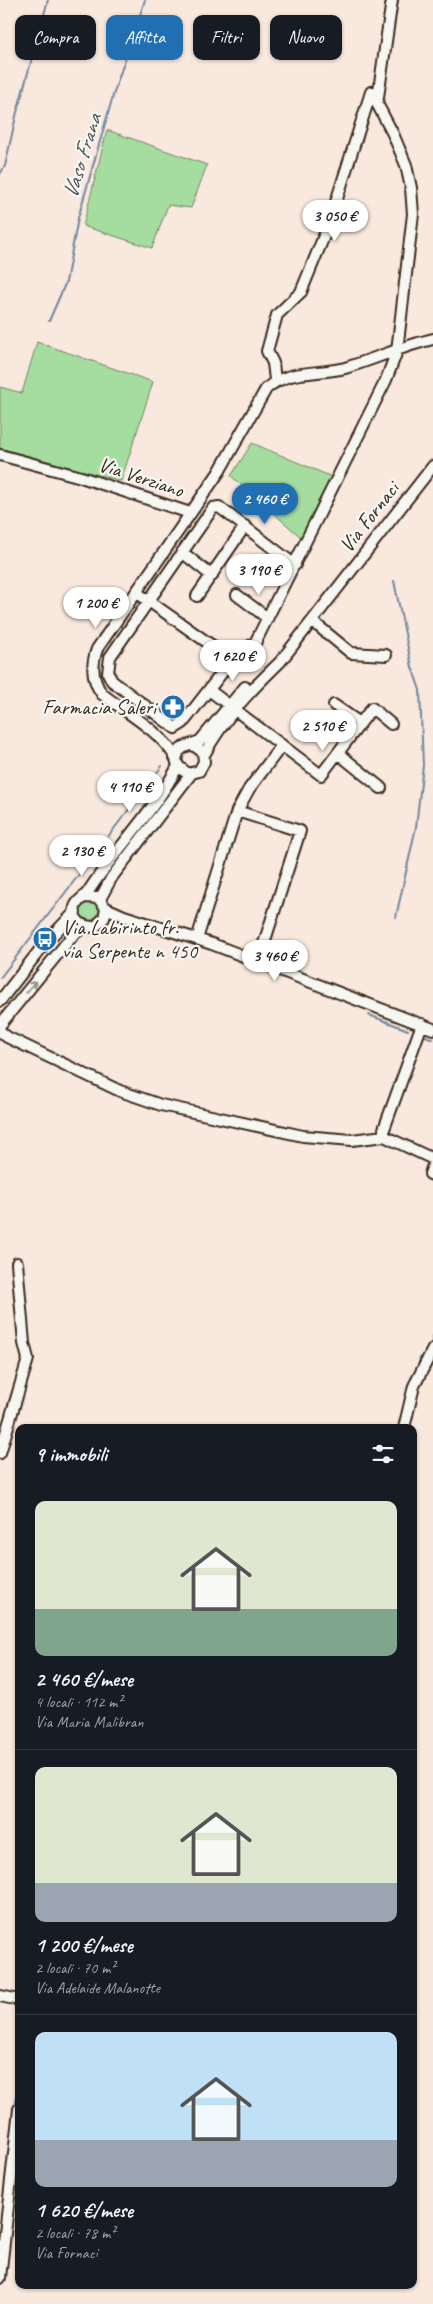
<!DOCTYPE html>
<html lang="it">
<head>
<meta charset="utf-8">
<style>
  :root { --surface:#171b24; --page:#242831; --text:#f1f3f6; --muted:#9ea1a6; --line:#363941; --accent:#1f6fb2 }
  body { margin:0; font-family:Caveat,sans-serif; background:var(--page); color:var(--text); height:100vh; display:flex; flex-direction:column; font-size:19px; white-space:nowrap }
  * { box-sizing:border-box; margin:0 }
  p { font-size:16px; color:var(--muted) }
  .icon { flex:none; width:28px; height:28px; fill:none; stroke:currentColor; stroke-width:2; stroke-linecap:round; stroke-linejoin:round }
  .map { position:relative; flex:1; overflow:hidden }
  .side { position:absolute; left:15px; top:1424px; width:402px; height:865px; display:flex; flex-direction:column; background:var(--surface); border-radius:10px; box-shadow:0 1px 4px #0004 }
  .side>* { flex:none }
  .guide { position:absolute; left:15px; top:15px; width:404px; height:45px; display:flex; gap:10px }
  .price { position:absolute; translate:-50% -42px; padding:0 11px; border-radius:18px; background:#fff; color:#222; font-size:16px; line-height:32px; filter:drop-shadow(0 1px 2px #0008) }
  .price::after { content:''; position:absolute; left:50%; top:30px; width:15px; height:11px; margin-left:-8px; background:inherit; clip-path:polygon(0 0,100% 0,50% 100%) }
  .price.selected { background:var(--accent); color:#fff }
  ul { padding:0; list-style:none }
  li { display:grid; align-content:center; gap:10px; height:265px; padding:0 20px }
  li+li { border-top:1px solid var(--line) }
  li span { display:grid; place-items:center; height:155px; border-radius:10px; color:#555 }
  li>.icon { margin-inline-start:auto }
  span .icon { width:90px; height:90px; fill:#fffc; stroke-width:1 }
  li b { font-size:21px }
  h2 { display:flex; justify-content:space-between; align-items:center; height:60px; padding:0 20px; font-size:21px }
  .pill { padding:0 18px; border-radius:10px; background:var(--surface); box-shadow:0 1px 4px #0004; font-size:18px; line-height:45px }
  .pill.selected { background:var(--accent); color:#fff }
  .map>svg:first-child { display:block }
  .green { fill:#a5dda1; stroke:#708460 }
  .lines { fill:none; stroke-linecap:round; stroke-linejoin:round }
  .stream { stroke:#72889d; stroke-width:2 }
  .minor-casing { stroke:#3b2a1e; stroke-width:14 }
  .minor { stroke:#f6f6f2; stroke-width:10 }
  .oneway { stroke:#989088 }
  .labels { text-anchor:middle; stroke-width:4.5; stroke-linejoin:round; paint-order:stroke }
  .street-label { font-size:21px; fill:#3b2a1e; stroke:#f6f6f2 }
  .poi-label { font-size:21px; fill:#3b2a1e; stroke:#f6f6f2; text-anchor:end }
  .water-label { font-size:22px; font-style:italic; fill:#525153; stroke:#f6f6f2 }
</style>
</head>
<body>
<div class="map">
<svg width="433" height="2304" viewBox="0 0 433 2304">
  <rect width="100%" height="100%" fill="#f8e8dd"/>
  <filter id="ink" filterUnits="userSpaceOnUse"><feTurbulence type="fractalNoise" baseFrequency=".02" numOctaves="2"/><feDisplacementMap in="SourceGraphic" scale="10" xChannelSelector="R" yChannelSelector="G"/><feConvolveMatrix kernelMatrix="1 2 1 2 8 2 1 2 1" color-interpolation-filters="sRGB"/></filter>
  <g filter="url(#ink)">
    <!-- green -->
    <path class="green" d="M107 130 207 165 191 208 168 205 152 248 83 226Z
      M37 342 153 382 121 481 0 448V387L22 393Z
      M252 443 332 477 303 539 231 476Z
      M79 911a11 11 0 1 1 22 0a11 11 0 1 1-22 0Z"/>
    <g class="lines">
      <!-- stream -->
      <path class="stream" d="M0 174 5 166 16 116 48 0
        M49 321 66 282 78 218 115 89 145 0
        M394 581 412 667 420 690 423 765 416 827 396 917
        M0 978 162 766
        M369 1015 408 1030
        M423 1035 433 1039
        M431 1345 433 1336
        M419 1362 420 1358 425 1355
        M411 1382 417 1367
        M399 1428 408 1389
        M0 1990 19 1994
        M6 2183 19 2077
        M15 2186 19 2161"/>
      <defs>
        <path id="minor" d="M377 104 392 0
          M275 380 273 363 267 351 277 315 301 292 329 224 371 92
          M0 455 81 477 190 513
          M182 552 212 576
          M136 592 221 652 227 654H238L255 643 386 380 397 351 413 214 411 188 406 165 393 134 371 92
          M237 595 266 617
          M197 596 245 526
          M312 621 351 653 386 655
          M232 654 228 665 183 723 175 728 112 681 108 673 110 657 213 508 219 507 295 565
          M209 690 321 775 372 708 391 724
          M334 705 360 723
          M193 745 203 752 204 762 199 771 188 774 178 766 176 759 179 751 184 747 200 741 245 687
          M339 754 381 788
          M204 755C223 719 251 690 280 662L433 466
          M176 759C164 733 124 711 102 694 92 680 91 665 97 649L219 472 266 389C287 369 318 375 345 368 375 359 403 346 433 339
          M85 897 98 898 106 908 104 918 96 926C84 929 71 920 75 907 77 900 84 898 88 892 115 849 154 812 178 766
          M100 899 112 877 191 774
          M106 908 124 916 212 944 433 1029
          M197 939 237 811
          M258 962 300 831 237 811 249 789 282 745
          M0 1001 46 942 75 912
          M422 1024 384 1129V1136L433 1159
          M0 1025 73 935 85 926
          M0 1031 7 1037 120 1091 161 1105 303 1136 352 1140 384 1136
          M433 1165 430 1174 433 1175
          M404 1428 414 1386 433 1349
          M0 1453 28 1359 24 1343 17 1263
          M0 1996 19 2000
          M0 2278 19 2109"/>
      </defs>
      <!-- minor casing -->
      <use href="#minor" class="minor-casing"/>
      <!-- minor -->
      <use href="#minor" class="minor"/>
    </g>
    <!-- one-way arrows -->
    <defs><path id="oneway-shaft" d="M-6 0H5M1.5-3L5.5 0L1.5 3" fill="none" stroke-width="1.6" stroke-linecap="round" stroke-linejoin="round" transform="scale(1.25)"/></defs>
    <use class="oneway" href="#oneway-shaft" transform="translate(31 987) rotate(-51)"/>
  </g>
  <!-- icons -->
  <defs>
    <symbol id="pharmacy-disc" viewBox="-11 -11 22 22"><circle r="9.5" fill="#1f6fb2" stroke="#f6f6f2"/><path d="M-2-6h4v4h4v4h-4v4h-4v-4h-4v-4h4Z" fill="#fff"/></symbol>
    <symbol id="bus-disc" viewBox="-11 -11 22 22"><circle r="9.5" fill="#1f6fb2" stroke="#f6f6f2"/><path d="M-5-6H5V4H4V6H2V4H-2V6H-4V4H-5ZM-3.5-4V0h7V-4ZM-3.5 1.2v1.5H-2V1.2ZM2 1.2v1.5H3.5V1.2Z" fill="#fff"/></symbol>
  </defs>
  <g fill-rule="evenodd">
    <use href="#pharmacy-disc" x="159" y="693" width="28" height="28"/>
    <use href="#bus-disc" x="31" y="925" width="28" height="28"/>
  </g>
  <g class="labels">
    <!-- street labels -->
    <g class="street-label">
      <text transform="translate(141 477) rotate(18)" y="7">Via Verziano</text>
      <text transform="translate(369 517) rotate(-52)" y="7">Via Fornaci</text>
    </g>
    <!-- poi labels -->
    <g class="poi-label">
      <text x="156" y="714">Farmacia Saleri</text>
      <text x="62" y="934" text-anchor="start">Via Labirinto fr.<tspan x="62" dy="24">via Serpente n 450</tspan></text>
    </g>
    <!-- water labels -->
    <g class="water-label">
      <text transform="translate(81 156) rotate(-73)" y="8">Vaso Frana</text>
    </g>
  </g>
</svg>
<b class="price" style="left:335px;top:242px">3 050 €</b>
<b class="price selected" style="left:265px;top:525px">2 460 €</b>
<b class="price" style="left:259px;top:596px">3 190 €</b>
<b class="price" style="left:96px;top:629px">1 200 €</b>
<b class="price" style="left:233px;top:682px">1 620 €</b>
<b class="price" style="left:323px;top:752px">2 510 €</b>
<b class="price" style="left:130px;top:813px">4 110 €</b>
<b class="price" style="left:82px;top:877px">2 130 €</b>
<b class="price" style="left:275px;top:982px">3 460 €</b>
<div class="guide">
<a class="pill">Compra</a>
<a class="pill selected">Affitta</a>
<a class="pill">Filtri</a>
<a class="pill">Nuovo</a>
</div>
<section class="side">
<h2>9 immobili<svg class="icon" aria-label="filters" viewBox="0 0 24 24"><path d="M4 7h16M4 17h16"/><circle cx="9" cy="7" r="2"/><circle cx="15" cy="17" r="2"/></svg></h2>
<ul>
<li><span style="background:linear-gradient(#dfe7d0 70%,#7fa58c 0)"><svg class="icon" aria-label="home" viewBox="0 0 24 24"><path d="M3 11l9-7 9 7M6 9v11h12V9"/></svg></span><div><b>2 460 €/mese</b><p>4 locali · 112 m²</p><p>Via Maria Malibran</p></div></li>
<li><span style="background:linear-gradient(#dfe7d0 75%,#9aa5b1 0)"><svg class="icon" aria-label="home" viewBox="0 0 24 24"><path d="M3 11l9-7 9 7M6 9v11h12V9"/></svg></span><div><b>1 200 €/mese</b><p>2 locali · 70 m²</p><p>Via Adelaide Malanotte</p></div></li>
<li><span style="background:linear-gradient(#bfe0f5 70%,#9aa5b1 0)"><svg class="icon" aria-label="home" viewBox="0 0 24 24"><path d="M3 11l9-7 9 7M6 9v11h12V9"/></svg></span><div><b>1 620 €/mese</b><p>2 locali · 78 m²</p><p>Via Fornaci</p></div></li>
</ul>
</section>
</div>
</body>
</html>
